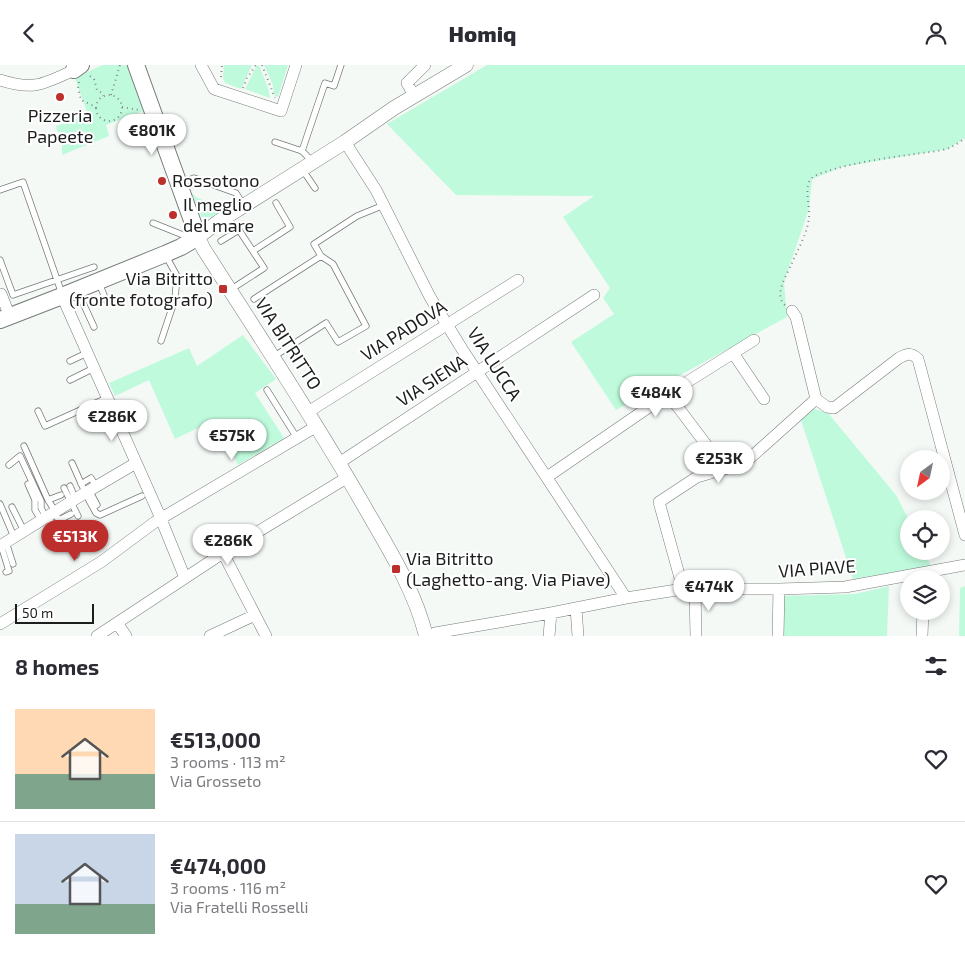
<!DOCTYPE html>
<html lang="en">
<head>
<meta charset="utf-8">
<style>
  :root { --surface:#fff; --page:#f7f7f7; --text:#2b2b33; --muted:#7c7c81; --line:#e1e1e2; --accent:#bd2f2c }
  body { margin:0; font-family:"Exo 2",sans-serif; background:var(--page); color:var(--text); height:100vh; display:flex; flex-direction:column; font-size:19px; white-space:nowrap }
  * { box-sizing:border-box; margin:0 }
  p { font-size:16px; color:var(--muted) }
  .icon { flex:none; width:28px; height:28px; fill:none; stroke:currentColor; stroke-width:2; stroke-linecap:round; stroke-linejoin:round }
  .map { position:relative; height:571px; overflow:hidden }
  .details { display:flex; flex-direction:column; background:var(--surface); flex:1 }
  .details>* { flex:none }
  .needle { width:32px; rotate:213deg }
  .tools { position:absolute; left:900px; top:385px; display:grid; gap:10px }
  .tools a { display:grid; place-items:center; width:50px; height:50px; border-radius:50%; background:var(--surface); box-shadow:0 2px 8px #0003; font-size:25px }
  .scale { position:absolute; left:15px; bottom:12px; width:79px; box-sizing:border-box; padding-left:5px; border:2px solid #1c1e1d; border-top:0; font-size:14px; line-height:18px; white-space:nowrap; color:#1c1e1d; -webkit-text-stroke:4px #fff; paint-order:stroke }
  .price { position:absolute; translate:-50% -42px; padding:0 11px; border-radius:18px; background:#fff; color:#222; font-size:16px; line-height:32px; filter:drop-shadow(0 1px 2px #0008) }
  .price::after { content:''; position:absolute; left:50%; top:30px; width:15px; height:11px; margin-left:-8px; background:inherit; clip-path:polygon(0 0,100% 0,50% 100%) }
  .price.active { background:var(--accent); color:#fff }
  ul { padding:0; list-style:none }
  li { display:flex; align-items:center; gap:15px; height:125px; padding:0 15px }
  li+li { border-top:1px solid var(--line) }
  li span { display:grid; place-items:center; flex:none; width:140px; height:100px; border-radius:0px; color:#555 }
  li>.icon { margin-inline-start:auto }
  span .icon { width:60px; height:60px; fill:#fffc; stroke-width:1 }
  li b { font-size:21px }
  h2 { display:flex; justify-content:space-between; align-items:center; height:60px; padding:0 15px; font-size:21px }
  header { display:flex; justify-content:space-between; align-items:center; height:65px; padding:0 15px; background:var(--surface); font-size:22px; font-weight:800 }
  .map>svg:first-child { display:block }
  .green { fill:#bffadc }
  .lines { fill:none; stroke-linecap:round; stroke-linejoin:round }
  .service-casing { stroke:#777c79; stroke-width:7 }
  .minor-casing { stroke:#777c79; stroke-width:12 }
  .tertiary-casing { stroke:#777c79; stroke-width:15 }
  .secondary-casing { stroke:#777c79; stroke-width:18 }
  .path { stroke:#868a88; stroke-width:2; stroke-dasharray:1 4; stroke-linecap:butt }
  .service { stroke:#fff; stroke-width:5.5 }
  .minor { stroke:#fff; stroke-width:11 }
  .tertiary { stroke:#fff; stroke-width:14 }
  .secondary { stroke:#fff; stroke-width:16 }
  .poi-dot { fill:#bd2f2c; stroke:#fff; stroke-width:2 }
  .labels { text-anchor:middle; stroke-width:4; stroke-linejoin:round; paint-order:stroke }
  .poi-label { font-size:18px; fill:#1c1e1d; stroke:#fff; text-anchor:start }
  .street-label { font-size:18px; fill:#1c1e1d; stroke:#fff }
</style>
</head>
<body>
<header><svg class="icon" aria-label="back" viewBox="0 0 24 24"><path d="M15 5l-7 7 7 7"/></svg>Homiq<svg class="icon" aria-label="person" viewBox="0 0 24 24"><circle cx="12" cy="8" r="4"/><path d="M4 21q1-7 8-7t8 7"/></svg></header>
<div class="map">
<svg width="965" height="571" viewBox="0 0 965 571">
  <rect width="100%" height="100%" fill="#f4f9f6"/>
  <!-- green -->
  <path class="green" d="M102 0H127L143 46 106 60 109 71 62 90V71L57 66 56 61 88 50 75 13Z
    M224 0H252L241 24 225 18 223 13Z
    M257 0 260 2C263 12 269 22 270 33L245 24Z
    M264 0H288L278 32 275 31 272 18Z
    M487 0H965V73L948 84 842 102 812 114 809 144 784 217 787 252 616 345 571 277 614 249 603 233 610 223 563 152 594 131 456 130 387 59Z
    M192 128 197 133 223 141H225L226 142C219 147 210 156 201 151Z
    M243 270 276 314 255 328 284 373 238 400 219 353 175 374 149 315 115 331 109 318 189 283 197 301Z
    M811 343 828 348 896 430 909 455V486H924L931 501 853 514 800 352Z
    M889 521 887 571H782L783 531 855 529Z
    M965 521V571H959L960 523Z"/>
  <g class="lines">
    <defs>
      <path id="service" d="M275 77 302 86 312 96
        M302 86 325 18 334 21 341 0
        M302 104 315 123
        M179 119 194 113 236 128 244 141
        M0 125 23 117 62 229
        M153 158 183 170 191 171
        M221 176 239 165 264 203 230 225
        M253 186 290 162 276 138
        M0 195 13 230 94 202
        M99 218 106 235
        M78 227 94 262
        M254 234 321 191
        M161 276 175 234 177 211 166 191
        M273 292 326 258 338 277 366 261 333 199 321 191 314 179 357 151 384 140
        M70 296 87 288
        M70 315 94 303
        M267 325 297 373
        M38 346 45 361 107 333
        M84 355 83 354 111 341
        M24 381 48 435 55 446
        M72 398 85 427
        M9 400 20 391 41 436V443L46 452
        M28 419 35 435V445L41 455
        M81 419 91 413 96 421
        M70 421 75 433
        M64 423 78 451
        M89 425 97 440
        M85 428 96 448 100 450 142 431
        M48 435 61 430
        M0 439 14 472
        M12 442 24 466
        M54 447 60 457 76 490
        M48 451 60 475
        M59 455 71 449
        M6 477 13 499
        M1 480 9 506 6 507"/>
      <path id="minor" d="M201 0 214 24 281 46 296 0
        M0 15C33 26 44 19 74 5L72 0
        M414 31 407 18 425 0
        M345 77 376 125 430 232 462 284 626 533
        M1 229 10 252
        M62 231 159 449 185 513
        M792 246 796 252 816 334 827 342 834 343 899 293C907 289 910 287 918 294L965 470
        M733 288 764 334
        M668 329 714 390 719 400 720 405
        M308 347 518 215
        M339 398 594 230
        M547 412 668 329 754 275
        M0 481 85 428 136 398
        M223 488 266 571
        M683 524 659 437 697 412 738 400 749 394 816 334
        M695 524 696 571
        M576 543 578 571
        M117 558 126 571
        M0 559 101 497 155 457 317 361
        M97 571 223 488 348 412
        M210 571 255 550
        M432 571 435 568 551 548 626 533 683 524H779L845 522 965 500
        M549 571 551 548
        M778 571 779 524
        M922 571 923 546"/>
      <path id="tertiary" d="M426 571C414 522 385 478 360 434 311 349 256 266 203 183L198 172 218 157 345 77 394 43 466 0"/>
      <path id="secondary" d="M74 5 81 0
        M0 255 62 231 165 189 181 182 198 172 136 0"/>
    </defs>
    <!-- service casing -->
    <use href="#service" class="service-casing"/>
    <!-- minor casing -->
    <use href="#minor" class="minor-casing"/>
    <!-- tertiary casing -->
    <use href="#tertiary" class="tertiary-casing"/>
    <!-- secondary casing -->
    <use href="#secondary" class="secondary-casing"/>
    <!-- path -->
    <path class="path" d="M262 0 275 33
      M90 11 94 14 97 25 102 28 103 31
      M221 12 222 0
      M79 17 78 23 81 35 96 42
      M243 23 247 13 256 0
      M111 30 120 0
      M96 43a13 13 0 1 1 26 0a13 13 0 1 1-26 0Z
      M122 42 139 45
      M785 240C773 230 787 210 792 198 798 184 808 167 809 152 810 141 805 127 809 117 812 110 822 108 828 106 856 97 886 93 915 89 925 87 939 87 949 83 954 81 960 77 965 73"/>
    <!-- service -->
    <use href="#service" class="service"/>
    <!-- minor -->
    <use href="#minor" class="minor"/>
    <!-- tertiary -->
    <use href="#tertiary" class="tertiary"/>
    <!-- secondary -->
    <use href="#secondary" class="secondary"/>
  </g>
  <!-- markers -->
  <g class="poi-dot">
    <circle cx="60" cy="32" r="5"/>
    <circle cx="162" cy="116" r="5"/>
    <circle cx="173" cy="150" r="5"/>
    <rect x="218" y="219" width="10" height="10" rx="2.5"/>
    <rect x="391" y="499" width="10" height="10" rx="2.5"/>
  </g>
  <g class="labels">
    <!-- poi labels -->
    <g class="poi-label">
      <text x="60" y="57" text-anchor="middle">Pizzeria<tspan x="60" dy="21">Papeete</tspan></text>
      <text x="172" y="122">Rossotono</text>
      <text x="183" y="146">Il meglio<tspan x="183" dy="21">del mare</tspan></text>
      <text x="213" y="220" text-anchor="end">Via Bitritto<tspan x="213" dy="21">(fronte fotografo)</tspan></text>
      <text x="406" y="500">Via Bitritto<tspan x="406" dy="21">(Laghetto-ang. Via Piave)</tspan></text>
    </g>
    <!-- street labels -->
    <g class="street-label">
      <text transform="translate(404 266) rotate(-32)" y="6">VIA PADOVA</text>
      <text transform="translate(288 279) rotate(57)" y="6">VIA BITRITTO</text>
      <text transform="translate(494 299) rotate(57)" y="6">VIA LUCCA</text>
      <text transform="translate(432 316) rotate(-33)" y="6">VIA SIENA</text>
      <text transform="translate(817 504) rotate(-4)" y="6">VIA PIAVE</text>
    </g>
  </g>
</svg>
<div class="tools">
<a><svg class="needle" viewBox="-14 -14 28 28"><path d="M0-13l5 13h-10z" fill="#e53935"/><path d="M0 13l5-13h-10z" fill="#7c7c81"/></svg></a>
<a><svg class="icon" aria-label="locate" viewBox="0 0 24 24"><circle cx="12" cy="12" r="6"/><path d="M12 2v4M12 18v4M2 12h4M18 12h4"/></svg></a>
<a><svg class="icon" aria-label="layers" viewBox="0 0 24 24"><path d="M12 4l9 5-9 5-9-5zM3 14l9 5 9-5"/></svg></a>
</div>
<div class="scale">50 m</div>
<b class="price" style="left:152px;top:91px">€801K</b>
<b class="price" style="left:656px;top:353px">€484K</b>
<b class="price" style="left:112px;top:377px">€286K</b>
<b class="price" style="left:232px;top:396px">€575K</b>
<b class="price" style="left:719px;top:419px">€253K</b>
<b class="price active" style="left:75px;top:497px">€513K</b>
<b class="price" style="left:228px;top:501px">€286K</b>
<b class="price" style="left:709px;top:547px">€474K</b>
</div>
<section class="details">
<h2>8 homes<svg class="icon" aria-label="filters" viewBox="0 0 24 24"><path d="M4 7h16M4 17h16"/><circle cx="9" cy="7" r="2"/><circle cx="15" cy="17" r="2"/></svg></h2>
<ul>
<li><span style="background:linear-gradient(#ffd9b3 65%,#7fa58c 0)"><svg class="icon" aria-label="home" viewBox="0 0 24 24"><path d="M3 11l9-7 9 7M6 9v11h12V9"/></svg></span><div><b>€513,000</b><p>3 rooms · 113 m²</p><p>Via Grosseto</p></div><svg class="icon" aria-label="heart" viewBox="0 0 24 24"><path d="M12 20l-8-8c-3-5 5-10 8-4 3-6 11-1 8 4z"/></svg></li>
<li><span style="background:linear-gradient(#c9d6e8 70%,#7fa58c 0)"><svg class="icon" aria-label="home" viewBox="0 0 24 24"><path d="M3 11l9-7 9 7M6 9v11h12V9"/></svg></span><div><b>€474,000</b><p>3 rooms · 116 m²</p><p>Via Fratelli Rosselli</p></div><svg class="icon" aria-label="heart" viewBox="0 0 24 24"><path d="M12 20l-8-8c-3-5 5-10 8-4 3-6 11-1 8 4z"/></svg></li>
</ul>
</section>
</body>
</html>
